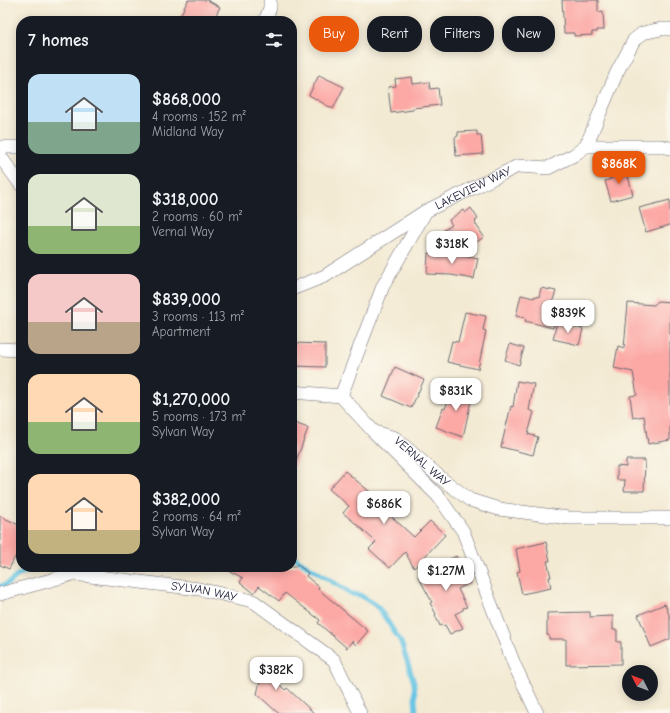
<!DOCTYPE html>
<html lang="en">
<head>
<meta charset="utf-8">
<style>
  :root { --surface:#171b24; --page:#20242c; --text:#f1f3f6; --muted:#9ea1a6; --accent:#ea580c }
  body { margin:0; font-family:"Comic Neue",sans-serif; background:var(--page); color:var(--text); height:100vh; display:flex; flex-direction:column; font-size:15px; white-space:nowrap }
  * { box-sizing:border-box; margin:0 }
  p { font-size:13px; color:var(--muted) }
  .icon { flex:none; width:22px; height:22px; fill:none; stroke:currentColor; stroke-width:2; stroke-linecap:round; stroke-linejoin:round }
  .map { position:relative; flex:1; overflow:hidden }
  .details { position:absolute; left:16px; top:16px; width:281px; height:556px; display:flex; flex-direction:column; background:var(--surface); border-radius:16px; box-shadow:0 2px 10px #0003 }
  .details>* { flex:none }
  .top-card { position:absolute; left:309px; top:16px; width:301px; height:36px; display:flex; gap:8px }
  .needle { width:26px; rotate:312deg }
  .fabs { position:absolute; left:622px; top:665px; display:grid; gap:8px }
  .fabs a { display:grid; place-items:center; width:36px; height:36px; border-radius:50%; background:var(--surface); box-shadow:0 2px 10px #0003; font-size:20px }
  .price { position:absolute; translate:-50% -34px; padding:0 9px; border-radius:8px; background:#fff; color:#222; font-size:13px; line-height:26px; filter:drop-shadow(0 1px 2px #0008) }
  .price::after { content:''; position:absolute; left:50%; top:24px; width:12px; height:9px; margin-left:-6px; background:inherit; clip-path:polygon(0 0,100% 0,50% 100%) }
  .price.active { background:var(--accent); color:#fff }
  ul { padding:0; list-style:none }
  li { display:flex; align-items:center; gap:12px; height:100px; padding:0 12px }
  li span { display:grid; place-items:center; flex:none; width:112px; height:80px; border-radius:12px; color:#555 }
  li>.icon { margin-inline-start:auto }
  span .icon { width:48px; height:48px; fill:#fffc; stroke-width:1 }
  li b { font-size:17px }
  h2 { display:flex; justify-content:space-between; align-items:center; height:48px; padding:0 12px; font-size:17px }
  .chip { padding:0 14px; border-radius:16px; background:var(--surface); box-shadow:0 2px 10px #0003; font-size:14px; line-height:36px }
  .chip.active { background:var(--accent); color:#fff }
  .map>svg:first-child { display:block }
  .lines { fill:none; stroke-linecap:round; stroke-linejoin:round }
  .stream { stroke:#66c5e4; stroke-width:5 }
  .building { fill:#fca8a5 }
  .minor-casing { stroke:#6b6870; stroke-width:14 }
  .minor { stroke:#fff; stroke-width:13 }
  .labels { text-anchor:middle; stroke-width:4; stroke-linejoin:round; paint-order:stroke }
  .street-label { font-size:12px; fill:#22223b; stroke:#fbf7ec }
</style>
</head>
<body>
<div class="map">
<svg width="670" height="713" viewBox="0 0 670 713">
  <rect width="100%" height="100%" fill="#fbf7ec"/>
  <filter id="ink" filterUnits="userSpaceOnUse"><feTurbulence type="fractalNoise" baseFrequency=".025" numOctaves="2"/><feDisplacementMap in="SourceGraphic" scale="8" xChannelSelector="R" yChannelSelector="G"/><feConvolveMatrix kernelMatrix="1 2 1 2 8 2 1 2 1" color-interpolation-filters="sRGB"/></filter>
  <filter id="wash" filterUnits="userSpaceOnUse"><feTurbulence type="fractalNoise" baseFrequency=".012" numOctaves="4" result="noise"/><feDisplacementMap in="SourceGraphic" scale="16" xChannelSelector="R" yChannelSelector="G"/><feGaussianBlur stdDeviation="0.9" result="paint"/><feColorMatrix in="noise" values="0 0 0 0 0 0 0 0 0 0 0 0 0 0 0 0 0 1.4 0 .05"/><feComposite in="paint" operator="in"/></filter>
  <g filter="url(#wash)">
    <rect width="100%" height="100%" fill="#f3ead3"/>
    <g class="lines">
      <!-- stream -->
      <path class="stream" d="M292 556 352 594 360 595 378 607 401 642 414 683 416 713
        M0 586C10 586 14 576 22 573 28 570 36 569 44 567"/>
    </g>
    <g id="blocks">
      <!-- building -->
      <path class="building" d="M188 0H207L220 7 213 21H191L180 16Z
        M562 0H598V12L603 11 604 30H597V32H592V35L574 36V33H564Z
        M319 75 344 87 333 109 309 95Z
        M412 77 413 84 429 82 430 89 438 88 440 105 413 108V110L391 113 388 87 396 86 395 79Z
        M477 131V135H481L483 154 456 156 455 137 458 136V132Z
        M626 169 633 195 611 201 605 181 611 179 610 173Z
        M670 200V225L646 232 639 208Z
        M471 208 478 219 475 221 476 222 475 223 484 237 459 254 444 230 452 225 449 220 463 210 465 213Z
        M428 253H452L478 258 474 279 451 275 427 274Z
        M541 288 556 291 552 303 559 305 553 328 525 321 526 318 516 316 521 295 534 298 535 296 539 297Z
        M658 301 670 302V440L648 444 644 416 633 418 630 396 637 395 633 372 614 368 618 346 624 348 628 303 654 305Z
        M465 312 486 316 483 330 486 331 478 369 447 362 452 341 458 342Z
        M557 322 583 329 579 345 553 339Z
        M292 343 325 344V367L292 366Z
        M510 344 524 348 519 365 505 360Z
        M395 367 424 380 411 408 383 396Z
        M517 381 534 384 529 410 534 412 528 434 538 437 533 455 501 447 511 406 513 407Z
        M454 385 473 392 463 437 436 427 443 408 445 409Z
        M292 422 308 428 294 467H292Z
        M626 460H645L644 491H624L625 480H617V466L626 467Z
        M345 471 376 497 373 500 414 537 430 521 445 535 414 568 405 552 390 568 369 549 376 542 355 523 343 513 349 506 329 489Z
        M0 516 21 526V560L15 557 9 569 0 565Z
        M546 542 550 561H547L551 577H549L551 588 522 594 517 572 520 571 516 549Z
        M456 556 470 583 458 589 467 607 463 608V610L455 614 463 628 450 634 445 625 443 626 442 625 440 626 435 615 436 614 435 612 430 603 432 602 418 576Z
        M297 564 308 573 306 576 319 587 318 589 368 631 356 645 352 641 347 648 318 623 320 620 285 593 279 601 259 586 254 593 240 582 243 578 222 567H296Z
        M665 604 670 617V639L651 647 638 615Z
        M590 612V617L613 616V630H617V642H621V664L566 665V639H549V635H547V613Z
        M257 659 274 663 271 676 285 690 287 688 314 713H278L257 694 260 681 252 679Z"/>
    </g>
  </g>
  <g filter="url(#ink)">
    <use href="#blocks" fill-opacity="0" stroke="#6b6870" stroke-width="1"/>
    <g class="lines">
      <defs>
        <g id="minor">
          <path d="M265 21 270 8V0"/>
          <path d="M586 146H661L670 148"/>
          <path d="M0 147H21"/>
          <path d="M0 156 21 185"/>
          <path d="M426 211 383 286 341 396 374 432 438 496 463 531 514 664 537 713"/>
          <path id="s1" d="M292 289 325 276 426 211 518 166 548 168 574 155 586 146 617 72 634 40 643 33 661 29H670"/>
          <path d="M0 349 21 350"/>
          <path d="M292 392 341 396"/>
          <path id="s2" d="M375 432 395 438 442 479 470 500 499 509 569 518H670"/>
          <path id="s3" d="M0 594 73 574 199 589 253 601 334 660 360 713"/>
        </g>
      </defs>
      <!-- minor casing -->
      <use href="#minor" class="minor-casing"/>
      <!-- minor -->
      <use href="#minor" class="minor"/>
    </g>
  </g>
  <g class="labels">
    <!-- street labels -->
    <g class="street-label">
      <text dy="4" stroke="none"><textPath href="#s1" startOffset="208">LAKEVIEW WAY</textPath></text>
      <text dy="4" stroke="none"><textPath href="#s2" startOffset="57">VERNAL WAY</textPath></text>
      <text dy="4" stroke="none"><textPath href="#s3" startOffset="208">SYLVAN WAY</textPath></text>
    </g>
  </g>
</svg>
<div class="fabs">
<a><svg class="needle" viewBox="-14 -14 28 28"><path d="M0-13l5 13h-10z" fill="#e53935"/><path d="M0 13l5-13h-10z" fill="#9ea1a6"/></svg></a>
</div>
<b class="price active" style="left:619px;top:185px">$868K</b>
<b class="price" style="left:452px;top:265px">$318K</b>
<b class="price" style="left:568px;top:334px">$839K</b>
<b class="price" style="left:456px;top:412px">$831K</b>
<b class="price" style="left:384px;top:525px">$686K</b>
<b class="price" style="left:446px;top:592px">$1.27M</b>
<b class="price" style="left:276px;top:691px">$382K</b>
<div class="top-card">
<a class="chip active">Buy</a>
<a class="chip">Rent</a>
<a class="chip">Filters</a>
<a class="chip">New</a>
</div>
<section class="details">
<h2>7 homes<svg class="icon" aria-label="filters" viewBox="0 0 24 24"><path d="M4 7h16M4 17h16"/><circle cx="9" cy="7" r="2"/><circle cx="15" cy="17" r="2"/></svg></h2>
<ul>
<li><span style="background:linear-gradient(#bfe0f5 60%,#7fa58c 0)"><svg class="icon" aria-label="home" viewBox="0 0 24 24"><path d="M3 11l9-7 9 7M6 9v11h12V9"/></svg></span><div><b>$868,000</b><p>4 rooms · 152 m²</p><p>Midland Way</p></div></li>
<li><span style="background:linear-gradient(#dfe7d0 65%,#8fb573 0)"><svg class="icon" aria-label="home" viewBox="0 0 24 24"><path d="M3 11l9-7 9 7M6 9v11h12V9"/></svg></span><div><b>$318,000</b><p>2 rooms · 60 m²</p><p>Vernal Way</p></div></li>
<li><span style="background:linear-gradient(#f6c9c9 60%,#b9a48a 0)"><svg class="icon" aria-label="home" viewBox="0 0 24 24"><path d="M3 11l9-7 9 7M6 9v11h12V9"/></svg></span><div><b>$839,000</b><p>3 rooms · 113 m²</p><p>Apartment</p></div></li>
<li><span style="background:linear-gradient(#ffd9b3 60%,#8fb573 0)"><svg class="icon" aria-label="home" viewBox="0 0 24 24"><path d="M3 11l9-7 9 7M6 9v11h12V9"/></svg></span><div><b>$1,270,000</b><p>5 rooms · 173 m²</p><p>Sylvan Way</p></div></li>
<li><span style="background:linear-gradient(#ffd9b3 70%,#c2b280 0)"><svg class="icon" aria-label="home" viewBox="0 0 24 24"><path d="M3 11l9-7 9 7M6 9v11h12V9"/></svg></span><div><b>$382,000</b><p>2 rooms · 64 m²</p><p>Sylvan Way</p></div></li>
</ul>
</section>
</div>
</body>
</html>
